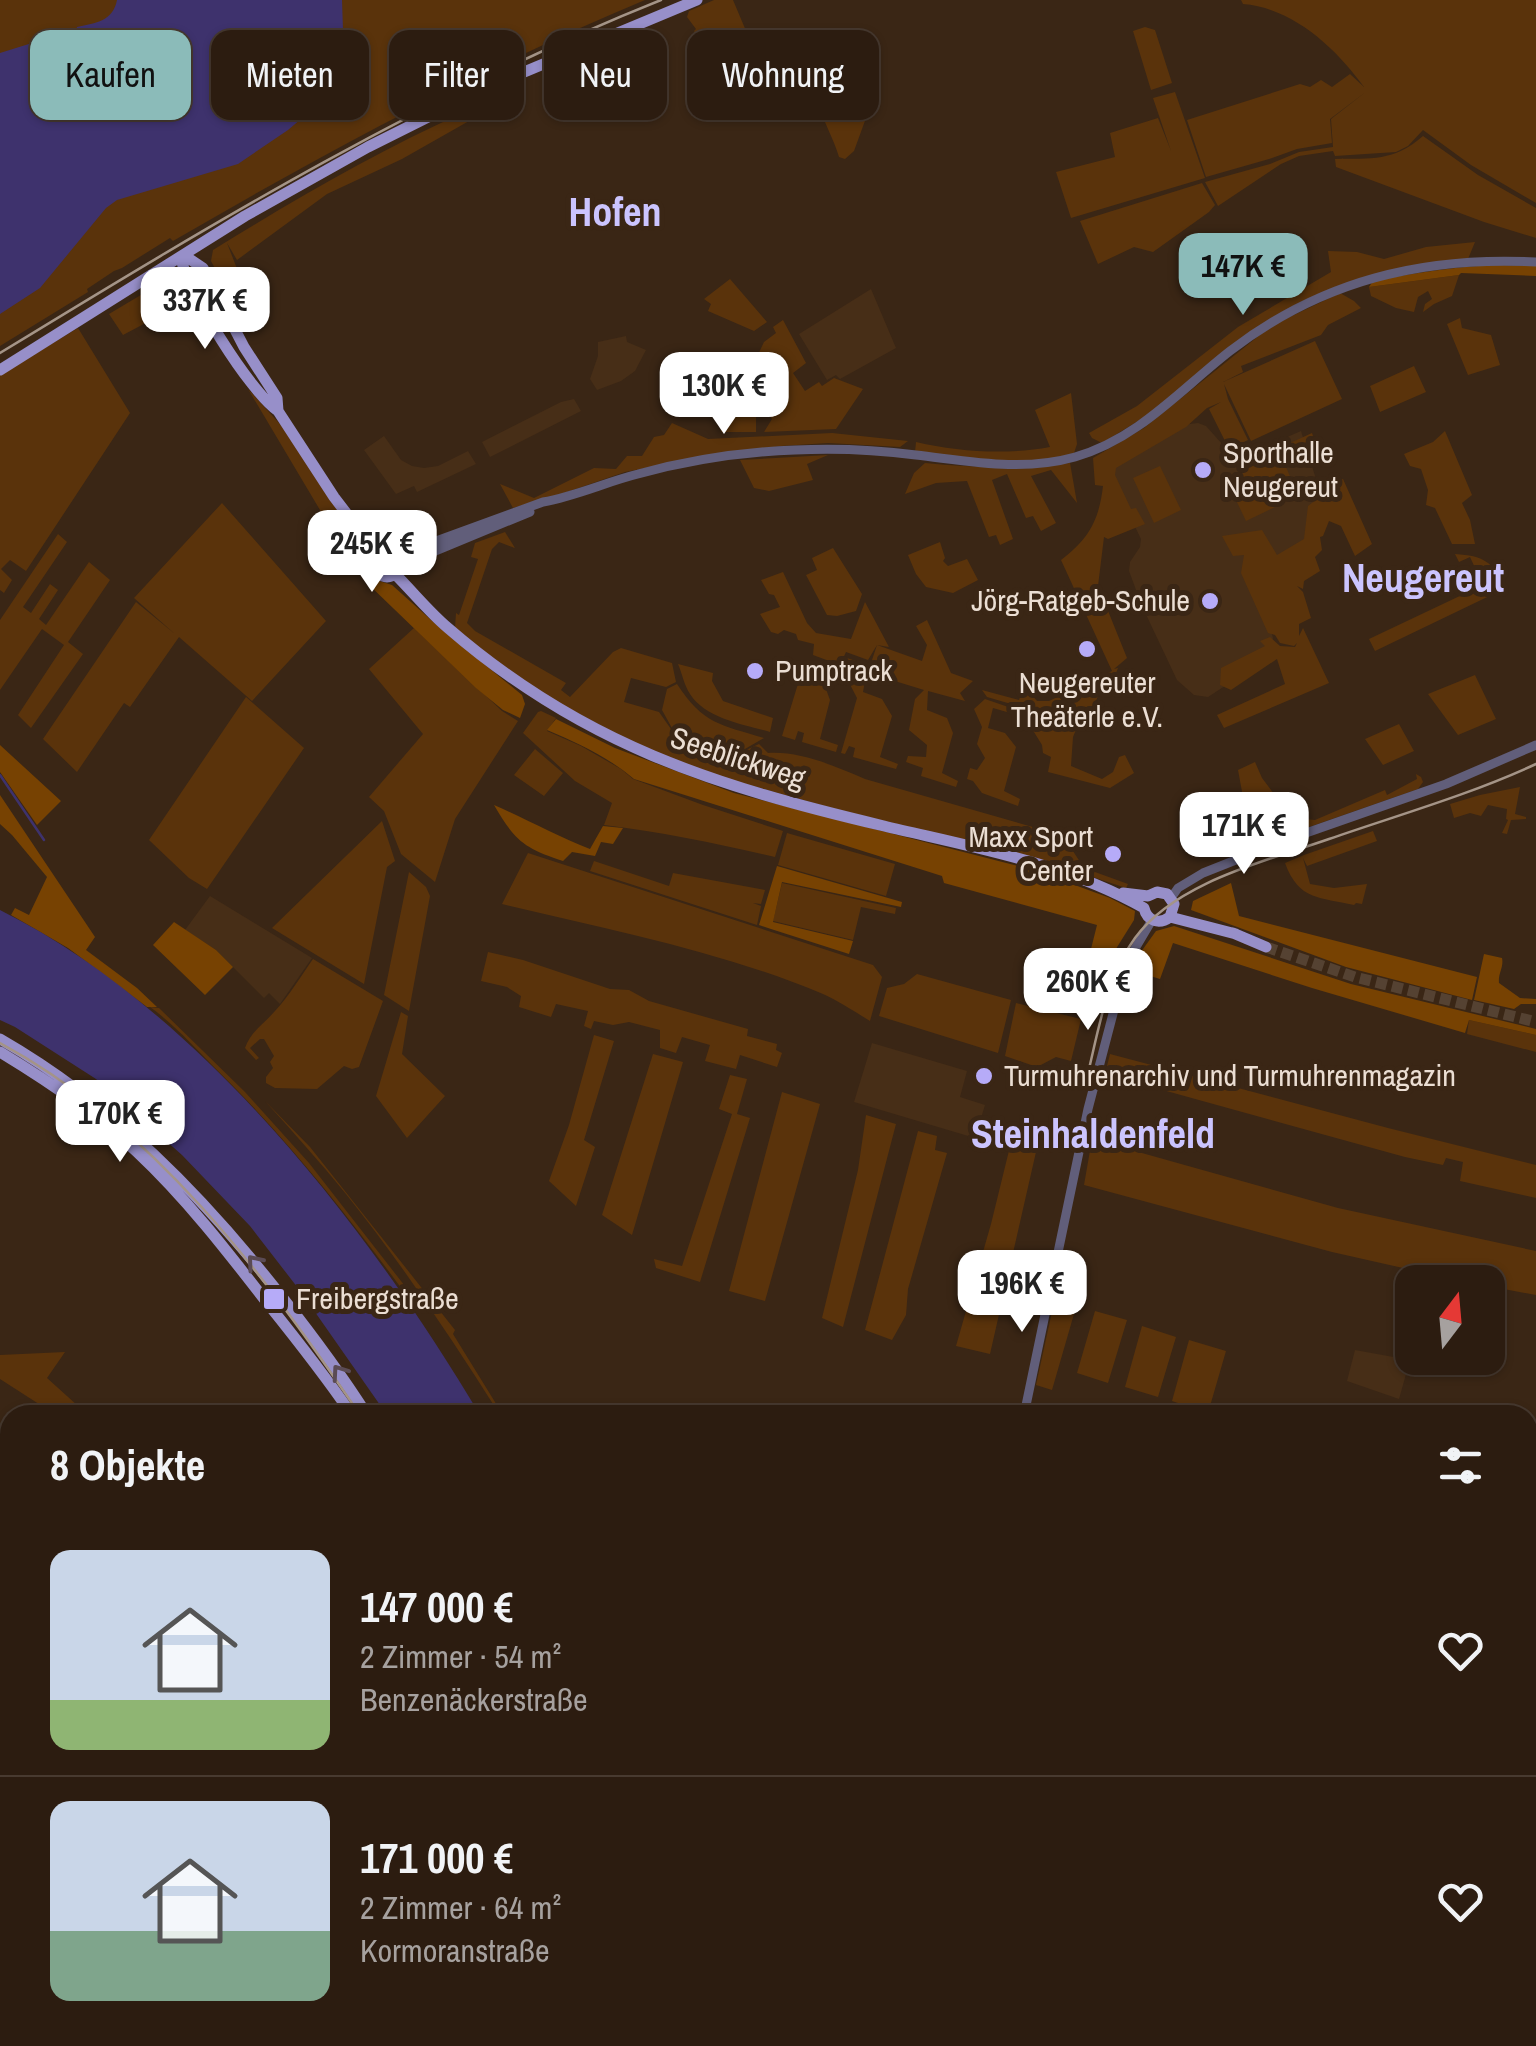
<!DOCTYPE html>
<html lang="de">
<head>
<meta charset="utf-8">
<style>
  :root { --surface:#2c1c10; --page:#342519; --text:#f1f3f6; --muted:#a6a19f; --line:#483a30; --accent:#8bbbb9 }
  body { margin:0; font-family:"Archivo Narrow",sans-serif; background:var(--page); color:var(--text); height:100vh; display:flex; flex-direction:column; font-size:38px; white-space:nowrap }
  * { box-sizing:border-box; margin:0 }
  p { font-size:32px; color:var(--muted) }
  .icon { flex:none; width:55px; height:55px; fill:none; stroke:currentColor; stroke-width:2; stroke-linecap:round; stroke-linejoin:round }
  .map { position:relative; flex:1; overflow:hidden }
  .details { position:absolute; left:0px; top:1405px; width:1538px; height:642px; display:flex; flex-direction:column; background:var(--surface); border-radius:30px 30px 0 0; box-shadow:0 2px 8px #0004,0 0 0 2px var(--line) }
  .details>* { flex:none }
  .hud { position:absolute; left:30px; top:30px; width:1000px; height:90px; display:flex; gap:20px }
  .needle { width:65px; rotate:16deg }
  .buttons { position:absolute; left:1395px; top:1265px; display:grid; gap:20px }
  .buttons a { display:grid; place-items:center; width:110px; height:110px; border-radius:20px; background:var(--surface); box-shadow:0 2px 8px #0004,0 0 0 2px var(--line); font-size:50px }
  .price { position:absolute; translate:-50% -85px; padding:0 22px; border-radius:20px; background:#fff; color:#222; font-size:32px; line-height:65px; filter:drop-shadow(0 2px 5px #0008) }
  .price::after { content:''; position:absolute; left:50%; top:60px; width:30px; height:22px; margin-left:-15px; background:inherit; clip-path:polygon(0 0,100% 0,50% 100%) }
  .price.active { background:var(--accent); color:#111 }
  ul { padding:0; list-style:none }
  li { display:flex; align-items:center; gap:30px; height:250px; padding:0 50px }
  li+li { border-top:2px solid var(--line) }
  li span { display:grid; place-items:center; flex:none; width:280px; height:200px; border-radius:20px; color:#555 }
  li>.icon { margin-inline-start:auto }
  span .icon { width:120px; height:120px; fill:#fffc; stroke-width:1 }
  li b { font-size:42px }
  h2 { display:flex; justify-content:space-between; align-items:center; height:120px; padding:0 50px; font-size:42px }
  .tag { padding:0 35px; border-radius:20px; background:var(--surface); box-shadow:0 2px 8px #0004,0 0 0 2px var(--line); font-size:35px; line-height:90px }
  .tag.active { background:var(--accent); color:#111 }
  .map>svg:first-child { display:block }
  .built { fill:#472e17 }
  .green { fill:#5a330b }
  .forest { fill:#774202 }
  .water { fill:#3e326d }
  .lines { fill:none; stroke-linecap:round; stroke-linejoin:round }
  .stream { stroke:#3e326d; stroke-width:2.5 }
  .major-tunnel { stroke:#554232; stroke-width:11; stroke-dasharray:11 5.5; stroke-linecap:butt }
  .minor { stroke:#615e7a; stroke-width:9 }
  .major { stroke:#978fc9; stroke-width:11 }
  .tram { stroke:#a49487; stroke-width:2.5 }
  .oneway { stroke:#5b4b54 }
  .poi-dot { fill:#b6abf8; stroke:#3a2615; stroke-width:4 }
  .labels { text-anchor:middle; stroke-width:10; stroke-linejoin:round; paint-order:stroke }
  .poi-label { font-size:30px; fill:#ebded3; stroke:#3a2615; text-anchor:start }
  .street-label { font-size:30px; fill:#ebded3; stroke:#3a2615 }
  .district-label { font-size:40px; font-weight:bold; fill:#cbc4fe; stroke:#3a2615 }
</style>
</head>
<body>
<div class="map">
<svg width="1536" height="2046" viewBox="0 0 1536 2046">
  <rect width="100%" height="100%" fill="#3a2615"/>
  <!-- built -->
  <path class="built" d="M871 289 896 348 840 379 836 375 827 380 799 334Z
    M626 336 627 342 646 350 635 371 621 381 597 390 590 379 598 356V342Z
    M574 399 581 411 490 457 482 442 561 402Z
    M1198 423 1206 426 1231 454 1241 457 1301 431 1320 492 1309 548 1260 591 1273 638 1266 659 1208 697 1194 695 1177 680 1142 606 1129 571 1130 562 1140 547 1141 539 1116 488 1114 465 1174 426Z
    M384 436 401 460 412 466 424 468 438 466 468 451 476 464 417 492 414 486 396 494 364 450Z
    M210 896 312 958 280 1004 269 993 264 998 216 950 185 930Z
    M872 1043 967 1071 960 1097 985 1105 975 1138 854 1102Z
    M1355 1350 1410 1360 1399 1399 1347 1381Z"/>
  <!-- green -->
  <path class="green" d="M0 0H645C482 68 326 152 173 241L170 238 122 268 114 271 87 289 88 292 0 346Z
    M714 0H733L749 38 707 57 694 31 696 29 687 17 689 11Z
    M1241 0H1536V203L1471 165 1423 130 1408 146 1396 152 1335 156 1333 151 1299 156 1281 164 1218 206 1205 182 1270 164 1299 152 1333 147 1331 119 1367 91 1330 119 1332 143 1297 149 1269 159 1206 177 1187 120 1300 84 1310 87 1321 80 1332 87 1350 74 1364 87C1336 48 1293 8 1243 4Z
    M1145 27 1155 30 1172 83 1151 90 1133 31Z
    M1175 92 1205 178 1071 218 1056 172 1115 157 1110 133 1158 118 1171 151 1153 98Z
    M846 100 859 104 866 118 854 151 845 159 839 157C834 140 825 125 820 108L838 105Z
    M465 112 469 121 402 159 327 194 237 260 227 243 243 284 229 295 211 261 213 250C294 200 377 151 465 112Z
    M1423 136 1478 175 1536 208V238L1484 222 1336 167 1335 159C1372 158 1393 162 1423 136Z
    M1202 183 1215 205 1209 212 1153 252 1134 247 1098 264 1080 221Z
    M1475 242 1468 259 1416 265 1361 278 1336 287 1265 322 1161 407 1102 443 1092 438 1089 433 1137 406 1238 327 1331 272 1328 251 1357 252 1384 259 1426 247Z
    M1459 275 1452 296 1434 304 1423 312 1425 304 1432 299 1428 291 1418 297 1414 312 1396 308 1371 296 1369 287Z
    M171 277 178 280 189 300 123 335 109 314Z
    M730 279 767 322 754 331 708 311 711 304 704 299Z
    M1340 293 1354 301 1361 308 1328 325 1321 335 1241 366 1243 372 1223 382 1315 341 1342 399 1251 441 1224 384 1228 399 1248 440 1229 449 1209 409 1221 402 1207 408 1186 427 1116 468 1115 475 1131 509 1136 508 1145 524 1108 539 1104 537 1098 586 1127 658 1114 669 1118 668 1109 691 1100 692 1094 705V715L1080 720 1073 737 1071 766 1102 779 1113 772 1119 757 1125 755 1134 773 1110 788 1048 772 1051 757 1043 753 1042 745 1018 706 987 697 982 690 1019 700 1024 686 1037 701H1049L1112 671 1061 560C1089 539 1099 520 1103 486L1095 485 1093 458 1144 428 1271 326Z
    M1460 318 1462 328 1491 335 1500 365 1468 375 1447 324Z
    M783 320 806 363 793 373 805 391 819 382 822 386 834 378 863 389 836 429 764 432 772 419 759 400 769 393 768 390 756 398V432H721L764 342 776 333 773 327Z
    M78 328 130 413 26 571 10 560 1 569 12 580 4 593 0 590V375Z
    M1414 366 1426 392 1380 412 1370 386Z
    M248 389 288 433 367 554 369 559 360 566 342 547Z
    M1071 393 1077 444 1074 453C1018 469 971 459 915 452L916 442C959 452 1007 455 1050 447L1035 410Z
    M672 423 708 439 832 433 908 441 900 447 828 443 781 446 692 459 625 472 564 493 513 508 500 484 534 498 594 468 616 469 627 456H642L654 437 664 435Z
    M1445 431 1472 495 1462 503 1470 520 1475 544H1452L1435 508 1426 505 1428 490 1421 469 1410 466 1404 454 1433 442Z
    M1312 433 1316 445 1282 458 1292 481 1269 491 1264 485 1275 507 1246 521 1235 498 1264 483 1263 481 1233 495 1244 483 1242 465Z
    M828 455 807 464 813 480 769 491 754 488 740 460Z
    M925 463C974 468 1022 469 1070 463L1077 503 1051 470 1031 476 1056 523 1041 531 1033 516 1026 518 1007 474 992 480 1013 539 1000 545 996 535 989 537 967 481 936 483 905 494 914 473Z
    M1160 466 1181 510 1154 523 1133 478Z
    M1343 479 1372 544 1355 556 1341 526 1329 521 1323 536 1320 537 1322 550 1315 557 1320 571 1304 581 1303 589 1297 586 1303 592 1311 618 1299 624V636L1303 628 1329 683 1224 728 1217 715 1285 684 1277 659 1231 690 1220 685 1221 668 1265 646 1260 641 1270 637 1280 646 1295 647 1297 643 1294 646 1280 643 1275 635 1268 633 1241 573 1244 555 1233 556 1222 536 1262 530 1277 555 1304 539 1308 506 1321 496 1318 486Z
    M222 503 326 621 252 701 179 637 130 707 124 703 77 772 43 739 136 602 175 634 134 598Z
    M505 532 515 548 499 542 492 549 467 623 475 631 566 683 561 690 570 697 613 652 621 648 672 663 676 682 666 687 631 678 624 702 659 712 678 739 662 710 667 689 677 684C703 724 721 725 764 738L731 757 759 744 768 753C800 751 835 766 865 779L1085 842 1071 848 1084 868 1128 884 1126 888 1038 859 832 808 696 770 622 737 559 703 501 666 455 628 456 613 459 615 478 559 471 557 475 543Z
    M58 534 67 542 23 607 31 613 50 584 58 590 39 619 46 625 89 562 110 580 68 642 83 654 31 728 18 715 64 645 42 629 0 690V620Z
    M940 542 945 558 943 561 948 566 967 559 978 580 953 593 926 587 916 574 908 555Z
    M833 548 862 594 856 611 837 616 827 615 806 575 817 570 812 558Z
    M1455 554C1484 556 1492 561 1506 588L1375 651 1369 639 1483 585 1470 557 1459 562Z
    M783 572 807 623 816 633 851 639 865 602 889 647 877 645 922 661 927 645 916 626 927 620 951 673 973 681 960 693 965 701 928 691 927 710 947 718 953 733 942 773 958 781 956 787 921 776 923 768 906 762 908 756 926 757 927 745 909 730 915 699 924 690 872 674 874 668 872 660 877 645 868 660 846 652 840 665 813 655 814 644 798 640 796 634 784 630 778 634 771 632 760 614 780 607 774 595 769 594 761 580Z
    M414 628 502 711 518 721 455 819 435 882 401 854 384 811 369 797 423 734 369 669Z
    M847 658 868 665 863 692 882 699 892 716 880 757 898 764 896 769 853 757 855 748 849 746 845 754 841 753 857 698 843 671Z
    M678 664 713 673 712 681 723 701 773 718 770 732C743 724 706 719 690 694 684 685 682 673 678 664Z
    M801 674 823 681 830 700 820 739 838 745 836 752 802 742 804 733 798 731 795 740 782 736Z
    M1475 675 1496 719 1458 735 1428 694Z
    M246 697 304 748 207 889 189 878 149 840Z
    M985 699 1017 710 1021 716 993 708 988 728 1005 733 1016 747 1004 791 1020 799 1018 806 982 793 973 781 967 779 970 768 977 770 985 758 977 744 982 727 974 709Z
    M541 711 556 718 547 731 581 746 621 769 633 779 703 805 783 831 775 857C718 844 663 832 604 825L612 803 575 781 523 733 538 712Z
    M1399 724 1414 751 1383 765 1365 739Z
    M535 749 563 773 544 796 514 775Z
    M1255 762 1262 778 1292 818 1315 820 1385 790 1387 795 1417 779 1416 774 1421 777 1423 782 1418 789 1286 835 1278 829 1261 810 1243 797 1238 770Z
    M1520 787 1515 814 1526 817V819L1511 820 1507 834 1502 833 1508 820 1506 819 1507 809 1488 805 1481 816 1470 813 1454 818 1450 804 1480 795Z
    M382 821 395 861 387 867 364 984 272 928Z
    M1373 831 1377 841 1307 866 1303 858 1310 884 1334 888 1367 884 1362 904 1356 903 1354 905C1320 897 1299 901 1285 863L1304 855Z
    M787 833 895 864 886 896 778 865Z
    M528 853 873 965 882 977 870 1021C855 1012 839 1001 823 994 721 951 610 930 502 904Z
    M594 861 669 886 673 873 765 890 761 904 753 903 761 906 757 925 590 871Z
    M409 872 426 887 430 896 409 1011 384 995Z
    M782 883 896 908 895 914 861 907 853 940 773 921Z
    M488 952 523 960 610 989 629 990 649 1001 748 1029 747 1036 777 1044 776 1050 782 1053 777 1067 740 1055 736 1069 705 1061 710 1045 682 1037 676 1053 660 1048V1030L629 1022 613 1025 594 1021 591 1029 584 1026 588 1011 556 1004 551 1017 519 1007 521 996 507 987 481 981Z
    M313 959 383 1001 359 1067 352 1069 344 1066 317 1089 275 1088 266 1083V1077L273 1068 270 1062 274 1056 264 1039H260L250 1048 259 1058 256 1060 245 1048C251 1031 264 1024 275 1011 289 996 301 976 313 959Z
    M917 974 1011 1000 998 1053 879 1016 887 988 904 984Z
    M1016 1003 1081 1019 1071 1061 1056 1057 1037 1067 1005 1056Z
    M150 1007 159 1008 245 1092 309 1163 408 1290 404 1292C347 1214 287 1139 218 1071 197 1050 175 1025 150 1007Z
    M401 1012 408 1016 402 1054 445 1096 407 1138 376 1096Z
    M1469 1020 1536 1035V1052L1467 1034Z
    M594 1035 614 1041 584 1140 595 1147 576 1206 549 1181 569 1125Z
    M653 1054 683 1062 632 1235 602 1215Z
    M1110 1054 1388 1128 1536 1165V1198L1460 1181 1463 1162 1446 1158 1443 1165 1405 1157 1105 1074Z
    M730 1075 747 1079 737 1114 750 1118 700 1282 656 1268 654 1259 682 1266 732 1114 719 1109Z
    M782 1092 820 1104 765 1301 729 1291Z
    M265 1101 310 1147 455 1330 453 1334 503 1415H500C452 1339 402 1264 346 1194 320 1162 293 1132 265 1101Z
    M866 1115 896 1124 843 1327 822 1318 858 1170Z
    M1016 1122 1041 1130 990 1354 956 1346 991 1224Z
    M918 1131 937 1136 935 1150 947 1153 908 1289 906 1315 892 1340 865 1330Z
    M1092 1139 1338 1208 1536 1251V1295L1488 1286V1282H1465L1332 1252 1084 1185Z
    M1060 1302 1076 1307 1052 1390 1036 1385 1053 1307Z
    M1095 1311 1127 1320 1108 1383 1077 1373Z
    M1142 1326 1176 1337 1158 1397 1125 1387Z
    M1189 1340 1226 1351 1208 1413 1172 1401Z
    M65 1352 47 1378 88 1415H56L0 1379V1355Z
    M1528 1534 1536 1536V2034L1528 2032Z
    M1212 2038H1361L1358 2046H1212Z"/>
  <!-- forest -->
  <path class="forest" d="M1499 265 1536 266V276L1461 273 1459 275 1369 287 1373 281C1415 273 1456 266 1499 265Z
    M373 579 392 585 440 628 522 695 525 704 520 718 503 710 476 688 366 582Z
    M556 719 615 748 734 793 1034 870 1110 898 1135 911 1134 920 1109 960 1089 957 1097 925 944 883 942 876 634 779C608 757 578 743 547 730Z
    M0 745 61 801 37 825 0 772Z
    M0 795 95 937 86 950 137 988 157 1007H147L68 948 11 915 15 908 29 915 47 877 12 835 0 824Z
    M494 805C526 819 557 836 590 849L603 826 623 828 613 844 601 842 595 856 572 852 563 861C524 848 515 841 494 805Z
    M777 866 902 902 901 907 782 882 773 922 853 941 849 954 771 929 759 925Z
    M1231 883 1239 916 1477 977 1472 1000 1346 967 1191 910 1193 901Z
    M174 922 216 950 233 967 205 995 153 945Z
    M1174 926 1351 984 1536 1029V1035L1469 1020 1465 1033 1312 988 1173 943 1160 979 1134 971 1138 956 1156 931Z
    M1484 954 1502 958C1504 967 1498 973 1499 983L1520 998 1536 999V1004H1521L1514 1009 1474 1000Z"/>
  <!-- water -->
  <path class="water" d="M117 0H342L343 30 337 35V68L321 102 288 130 238 164 117 200 106 208 40 288 0 314V53L32 43 35 47 74 37 77 27C96 23 113 21 117 0Z
    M0 910C200 1010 368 1227 480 1415H387L301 1292 250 1226 182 1155 96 1079 15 1027 0 1020Z
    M469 2039V2038H597L596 2046H464Z"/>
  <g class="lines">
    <!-- stream -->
    <path class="stream" d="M0 775 44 840"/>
    <!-- major-tunnel -->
    <path class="major-tunnel" d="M1266 947 1355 977 1536 1022"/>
    <!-- minor -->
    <path class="minor" d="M395 556 543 502C576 496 606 482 638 474 689 460 742 452 795 450 835 448 877 450 916 455 969 461 1022 472 1075 457 1138 439 1180 390 1230 351 1321 281 1422 256 1536 262
      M399 566 530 512
      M1171 898 1178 888 1203 873 1286 840 1446 784 1536 745
      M1024 1415 1088 1109 1120 987 1133 952 1152 920
      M1129 2038 1131 2046"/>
    <!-- major -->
    <path class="major" d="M185 256 203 268 244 347 277 398 278 411
      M181 258C187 291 250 392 278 411L334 497 379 556
      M0 370 245 216 368 147 486 88 697 0
      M375 565a12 12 0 1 1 24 0a12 12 0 1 1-24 0Z
      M395 574C413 592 429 612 448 628 583 745 715 786 884 826 972 847 1065 863 1144 908 1147 921 1159 925 1170 917L1236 934
      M1123 893 1148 896 1157 892 1167 894 1174 904 1170 917
      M1233 933 1266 947
      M0 1039C113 1104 202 1195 282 1297 312 1335 341 1374 367 1415
      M0 1052C48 1081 96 1113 137 1152 186 1198 227 1251 268 1304 297 1340 326 1377 352 1415
      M299 2038 302 2046
      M311 2038 315 2046
      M269 2041 289 2046
      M216 2046 229 2038"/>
    <!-- tram -->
    <path class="tram" d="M0 353C213 223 428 93 661 0
      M0 1043C154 1126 264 1274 360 1415
      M1088 1073C1099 1028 1107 976 1135 938 1176 882 1266 861 1329 839 1398 815 1469 795 1536 764
      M243 2046 258 2038"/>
  </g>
  <!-- one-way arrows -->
  <defs><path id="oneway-chevron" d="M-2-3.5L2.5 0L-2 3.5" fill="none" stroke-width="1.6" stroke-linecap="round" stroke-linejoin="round" transform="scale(2.5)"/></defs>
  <g class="oneway">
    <use href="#oneway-chevron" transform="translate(254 1262) rotate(-130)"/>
    <use href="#oneway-chevron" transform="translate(339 1372) rotate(-125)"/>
  </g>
  <!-- markers -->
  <g class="poi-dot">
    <circle cx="1203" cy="470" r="10"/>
    <circle cx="1210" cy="601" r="10"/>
    <circle cx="1087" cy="649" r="10"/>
    <circle cx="755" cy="671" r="10"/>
    <circle cx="1113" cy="854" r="10"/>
    <circle cx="984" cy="1076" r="10"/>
    <rect x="262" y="1287" width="24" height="24" rx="5"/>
  </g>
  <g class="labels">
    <!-- poi labels -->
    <g class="poi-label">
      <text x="1223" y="463">Sporthalle<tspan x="1223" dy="34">Neugereut</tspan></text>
      <text x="1190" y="611" text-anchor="end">Jörg-Ratgeb-Schule</text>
      <text x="775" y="681">Pumptrack</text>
      <text x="1087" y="693" text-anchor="middle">Neugereuter<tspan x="1087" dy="34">Theäterle e.V.</tspan></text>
      <text x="1093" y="847" text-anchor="end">Maxx Sport<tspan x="1093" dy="34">Center</tspan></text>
      <text x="1004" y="1086">Turmuhrenarchiv und Turmuhrenmagazin</text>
      <text x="296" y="1309">Freibergstraße</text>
    </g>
    <!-- street labels -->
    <g class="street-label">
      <text transform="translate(738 758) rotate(18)" y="10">Seeblickweg</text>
    </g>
    <!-- district labels -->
    <g class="district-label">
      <text x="615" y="226">Hofen</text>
      <text x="1423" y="592">Neugereut</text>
      <text x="1093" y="1148">Steinhaldenfeld</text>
    </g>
  </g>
</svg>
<div class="buttons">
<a><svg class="needle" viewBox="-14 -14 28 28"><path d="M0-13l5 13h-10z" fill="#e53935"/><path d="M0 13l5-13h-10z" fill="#a6a19f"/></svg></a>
</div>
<b class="price active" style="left:1243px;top:318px">147K €</b>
<b class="price" style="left:205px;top:352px">337K €</b>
<b class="price" style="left:724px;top:437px">130K €</b>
<b class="price" style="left:372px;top:595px">245K €</b>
<b class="price" style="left:1244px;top:877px">171K €</b>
<b class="price" style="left:1088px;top:1033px">260K €</b>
<b class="price" style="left:120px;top:1165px">170K €</b>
<b class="price" style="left:1022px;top:1335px">196K €</b>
<div class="hud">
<a class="tag active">Kaufen</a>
<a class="tag">Mieten</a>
<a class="tag">Filter</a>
<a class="tag">Neu</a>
<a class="tag">Wohnung</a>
</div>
<section class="details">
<h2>8 Objekte<svg class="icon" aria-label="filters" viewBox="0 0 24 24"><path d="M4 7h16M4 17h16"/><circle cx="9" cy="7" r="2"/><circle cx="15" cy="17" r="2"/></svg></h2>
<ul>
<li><span style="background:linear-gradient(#c9d6e8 75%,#8fb573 0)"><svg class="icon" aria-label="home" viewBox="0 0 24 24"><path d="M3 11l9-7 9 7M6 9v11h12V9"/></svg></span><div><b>147 000 €</b><p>2 Zimmer · 54 m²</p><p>Benzenäckerstraße</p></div><svg class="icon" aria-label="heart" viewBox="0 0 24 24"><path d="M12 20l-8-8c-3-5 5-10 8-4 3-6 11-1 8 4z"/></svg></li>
<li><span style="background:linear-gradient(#c9d6e8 65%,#7fa58c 0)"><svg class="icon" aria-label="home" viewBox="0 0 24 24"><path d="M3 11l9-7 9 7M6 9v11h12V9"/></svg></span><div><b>171 000 €</b><p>2 Zimmer · 64 m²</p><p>Kormoranstraße</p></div><svg class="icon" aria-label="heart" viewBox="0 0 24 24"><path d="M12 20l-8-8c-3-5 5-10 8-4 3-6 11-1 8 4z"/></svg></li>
</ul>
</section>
</div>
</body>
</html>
